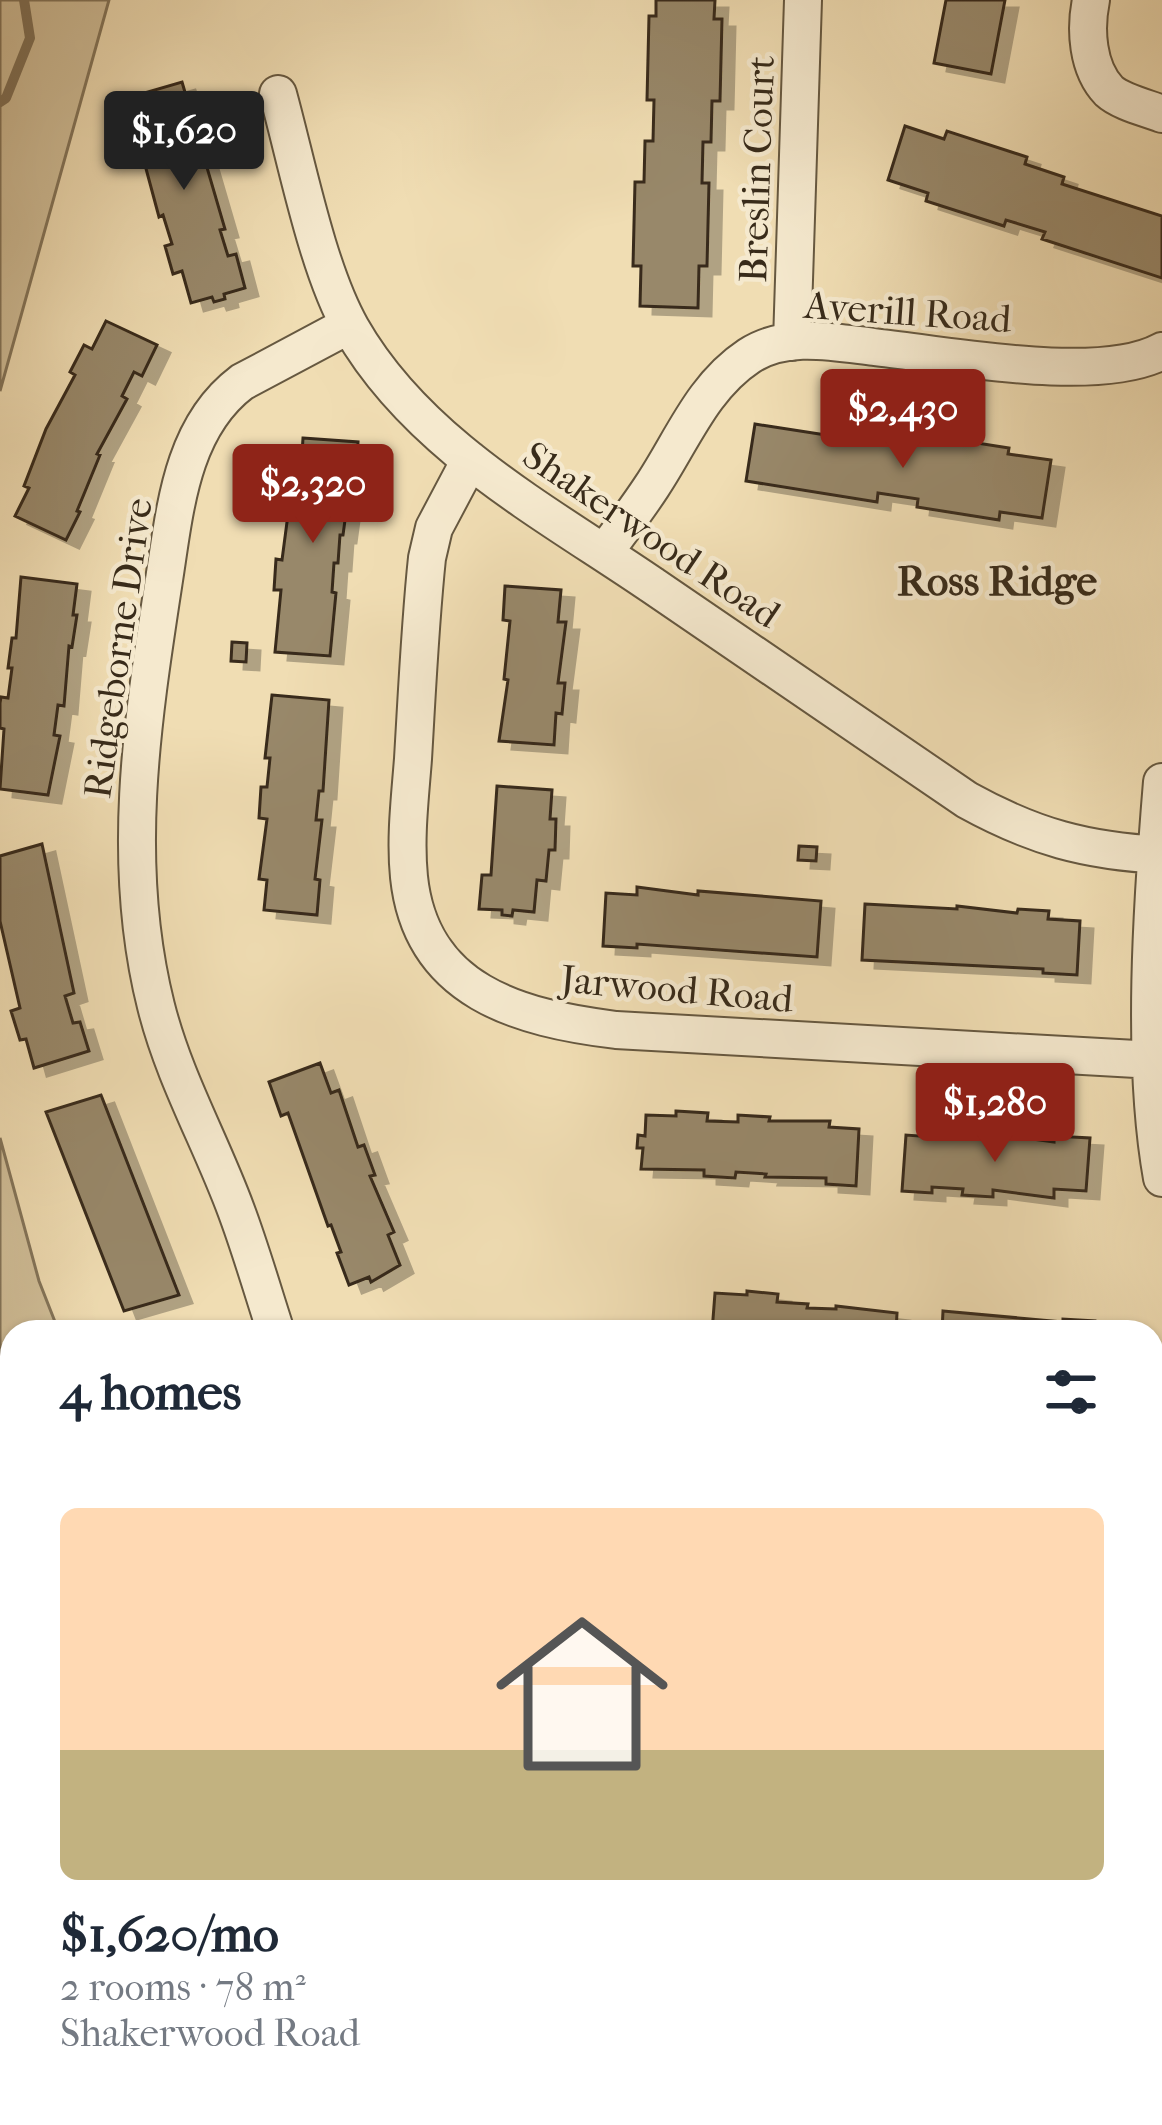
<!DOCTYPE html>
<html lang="en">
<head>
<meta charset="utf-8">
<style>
  :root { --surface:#fff; --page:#f6f6f7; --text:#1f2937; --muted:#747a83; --line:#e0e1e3; --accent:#8f2418 }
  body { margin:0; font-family:"IM FELL French Canon",serif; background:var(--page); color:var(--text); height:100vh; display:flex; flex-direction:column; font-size:45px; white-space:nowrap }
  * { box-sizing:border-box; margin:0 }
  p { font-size:39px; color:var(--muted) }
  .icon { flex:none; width:66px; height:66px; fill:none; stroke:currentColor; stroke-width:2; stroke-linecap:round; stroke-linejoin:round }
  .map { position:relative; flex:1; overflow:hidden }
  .drawer { position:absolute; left:0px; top:1320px; width:1164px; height:807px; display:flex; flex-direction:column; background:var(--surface); border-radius:36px 36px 0 0; box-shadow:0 3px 9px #0004 }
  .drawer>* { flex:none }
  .price { position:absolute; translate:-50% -102px; padding:0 27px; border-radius:12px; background:var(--accent); color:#fff; font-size:39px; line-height:78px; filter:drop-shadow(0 3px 6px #0008) }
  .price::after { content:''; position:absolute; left:50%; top:72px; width:36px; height:27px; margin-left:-18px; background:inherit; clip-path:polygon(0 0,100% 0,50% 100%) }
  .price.on { background:#222; color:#fff }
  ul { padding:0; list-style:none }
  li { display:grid; align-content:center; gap:24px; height:636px; padding:0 60px }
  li+li { border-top:3px solid var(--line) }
  li span { display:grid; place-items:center; height:372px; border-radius:18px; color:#555 }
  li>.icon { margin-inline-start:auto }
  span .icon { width:216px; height:216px; fill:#fffc; stroke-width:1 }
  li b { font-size:51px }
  h2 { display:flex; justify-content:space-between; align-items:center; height:144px; padding:0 60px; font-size:51px }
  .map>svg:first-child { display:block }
  .green { fill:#d1bf99; stroke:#84755a; stroke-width:3 }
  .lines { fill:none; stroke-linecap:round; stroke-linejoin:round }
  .stream { stroke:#817157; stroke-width:10 }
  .building { fill:#98886a; stroke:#382b1a; stroke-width:3; filter:url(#shadow) }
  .minor-casing { stroke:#665840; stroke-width:40 }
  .minor { stroke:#f5e9ce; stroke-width:36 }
  .labels { text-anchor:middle; stroke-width:9; stroke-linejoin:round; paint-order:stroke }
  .street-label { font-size:39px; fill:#382b1a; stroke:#f5e9ce }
  .neighbourhood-label { font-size:42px; font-weight:bold; fill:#382b1a; stroke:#f5e9ce }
</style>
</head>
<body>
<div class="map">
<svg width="1162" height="2125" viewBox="0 0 1162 2125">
  <defs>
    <filter id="shadow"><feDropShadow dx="13" dy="8" stdDeviation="0" flood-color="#0004"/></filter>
  </defs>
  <rect width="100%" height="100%" fill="#f0ddb3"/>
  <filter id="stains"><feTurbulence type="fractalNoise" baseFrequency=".00167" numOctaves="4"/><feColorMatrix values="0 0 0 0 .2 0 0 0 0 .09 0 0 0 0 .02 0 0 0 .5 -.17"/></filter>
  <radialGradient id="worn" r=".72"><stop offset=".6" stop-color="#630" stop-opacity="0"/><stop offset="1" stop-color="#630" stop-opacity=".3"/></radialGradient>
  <!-- green -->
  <path class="green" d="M0 0H109L0 391Z
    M0 1138 39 1281 59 1332H12V1909L0 1887Z
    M162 2115H937L1026 2125H170Z"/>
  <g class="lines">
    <!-- stream -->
    <path class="stream" d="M0 102 6 98 30 38 24 0
      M0 1650 12 1657
      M210 2115 217 2125"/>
  </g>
  <!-- building -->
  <path class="building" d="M656 0H715L714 19H722L720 101H712L711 142H703L702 183H709L707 266H699L698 308 640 306 641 266H633L635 182H644L645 141H653L654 100H647L649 16H656Z
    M946 0H1005L991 74 934 63Z
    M182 82 225 229 220 230 228 256 236 254 245 288 224 294 225 299 214 302 212 297 191 303 182 271 173 274 165 246 172 244 163 215 159 217 127 98Z
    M905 126 944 139 947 131 1027 157 1025 164 1064 177 1062 184 1162 216V278L1042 239 1045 232 1006 220 1004 226 926 201 928 193 888 180Z
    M106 321 157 345 142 376 134 372 122 396 127 399 97 454 100 455 77 511 80 512 66 540 15 516 29 488 24 486 46 429 75 375 70 372 84 345 92 349Z
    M755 424 884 444 885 436 926 442V435L1009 448 1008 454 1051 460 1042 518 1000 512 999 520 917 507 918 499 878 493 877 502 746 481Z
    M303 438 358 442 356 476H351L343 535H340L338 563H334L332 592 336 593 330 656 275 652 281 590H274L276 559 282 560 294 469 301 470Z
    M21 577 77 584 73 615H77L72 647 69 646 64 706 58 705 54 735 60 736 48 795 0 789 4 729 0 728V703L1 697 8 698 12 668H8L12 638H16Z
    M505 586 561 590 558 622H566L558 683H565L562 714 556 713 554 745 499 741 508 680 504 679 510 621 503 620Z
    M232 642 247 643 246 662 231 661Z
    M272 695 329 700 323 791H319L316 820H322L315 879 320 880 317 915 264 910 267 880 259 879 267 819 259 818 261 787H267L270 758H265Z
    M497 786 552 790 550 819H556L555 850H549L546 881 537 880 534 912 513 910 512 916 502 915V910L479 909 482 875H491Z
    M42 844 74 993 65 996 73 1023 80 1022 89 1051 34 1068 26 1039 20 1040 11 1011 20 1008 0 921V856Z
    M799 846 817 847 816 861 798 860Z
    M637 887 698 895V891L821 901 817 957 637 944V948L603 946 606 893 637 895Z
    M865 904 957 909V906L1017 913 1018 909 1049 911 1048 919 1080 921 1077 975 1043 973V969L862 960Z
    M320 1063 331 1093 339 1090 358 1147 364 1145 375 1175 370 1176 394 1232 388 1235 400 1265 371 1282 369 1277 349 1285 337 1253 341 1252 331 1225 328 1226 288 1113 281 1116 269 1082Z
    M101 1095 179 1295 124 1311 46 1112Z
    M676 1111 708 1113 707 1121 738 1122V1115L770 1117 769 1121H830L829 1127 859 1129 856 1186 826 1184V1178L765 1177 766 1174 736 1172 735 1178 704 1176V1170L641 1169 643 1148H637L638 1135 645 1136 646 1115 676 1116Z
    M934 1131 996 1141V1134L1054 1142V1136L1090 1138 1086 1191 1054 1189V1198L993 1190V1197L962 1195 963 1189 932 1187V1193L902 1191 906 1135 933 1137Z
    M747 1291 778 1294 777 1302 808 1304 807 1308 836 1309V1306L897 1313 896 1332H712L715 1293 747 1295Z
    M943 1311 1063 1322V1319L1095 1321V1327L1126 1332H942Z
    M1152 1756H1162V1813L1152 1812Z
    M1157 1995H1162V2051L1152 2053V1999H1157Z"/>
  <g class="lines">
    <defs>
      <path id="minor" d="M1091 0C1085 29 1087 68 1109 91 1121 102 1147 108 1162 114
        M278 94C297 163 317 268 351 328 417 444 545 512 652 585 757 657 862 729 967 800 1034 837 1086 851 1162 855
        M792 342 803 0
        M470 460 434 528 427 558C420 624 417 692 413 759 410 798 405 838 409 877 421 992 519 1018 616 1030L1154 1060
        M604 553C620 531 637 509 652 486 682 441 702 387 749 356 785 332 833 342 874 347 947 355 1099 385 1162 351
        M1162 782C1152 902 1141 1061 1162 1178
        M276 1332C263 1292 251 1250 236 1210 211 1142 174 1078 156 1006 120 863 142 723 164 580 175 510 181 428 242 382L349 325
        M1152 1464 1162 1465
        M1152 1533 1162 1520
        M1152 1905 1162 1906"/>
    </defs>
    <!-- minor casing -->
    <use href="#minor" class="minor-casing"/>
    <!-- minor -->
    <use href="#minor" class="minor"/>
  </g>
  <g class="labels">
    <!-- street labels -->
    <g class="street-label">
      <text transform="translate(756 169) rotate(-88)" y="14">Breslin Court</text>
      <text transform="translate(908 311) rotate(4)" y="14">Averill Road</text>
      <text transform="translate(652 534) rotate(34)" y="14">Shakerwood Road</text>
      <text transform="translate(117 648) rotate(-82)" y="14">Ridgeborne Drive</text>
      <text transform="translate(677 988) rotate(5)" y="14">Jarwood Road</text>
    </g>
    <!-- neighbourhood labels -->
    <g class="neighbourhood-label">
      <text x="997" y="595">Ross Ridge</text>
    </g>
  </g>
  <rect width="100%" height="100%" filter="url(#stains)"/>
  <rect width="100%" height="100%" fill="url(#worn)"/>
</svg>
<b class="price on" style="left:184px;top:193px">$1,620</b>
<b class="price" style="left:903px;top:471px">$2,430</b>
<b class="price" style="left:313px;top:546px">$2,320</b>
<b class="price" style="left:995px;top:1165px">$1,280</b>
<section class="drawer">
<h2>4 homes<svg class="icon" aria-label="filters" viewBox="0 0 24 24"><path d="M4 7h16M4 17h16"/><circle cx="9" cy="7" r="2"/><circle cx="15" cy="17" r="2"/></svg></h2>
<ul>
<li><span style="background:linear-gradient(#ffd9b3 65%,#c2b280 0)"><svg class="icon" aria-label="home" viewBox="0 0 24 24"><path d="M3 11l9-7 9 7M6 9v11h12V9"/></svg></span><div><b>$1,620/mo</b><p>2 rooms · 78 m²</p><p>Shakerwood Road</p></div></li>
</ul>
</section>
</div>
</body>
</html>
